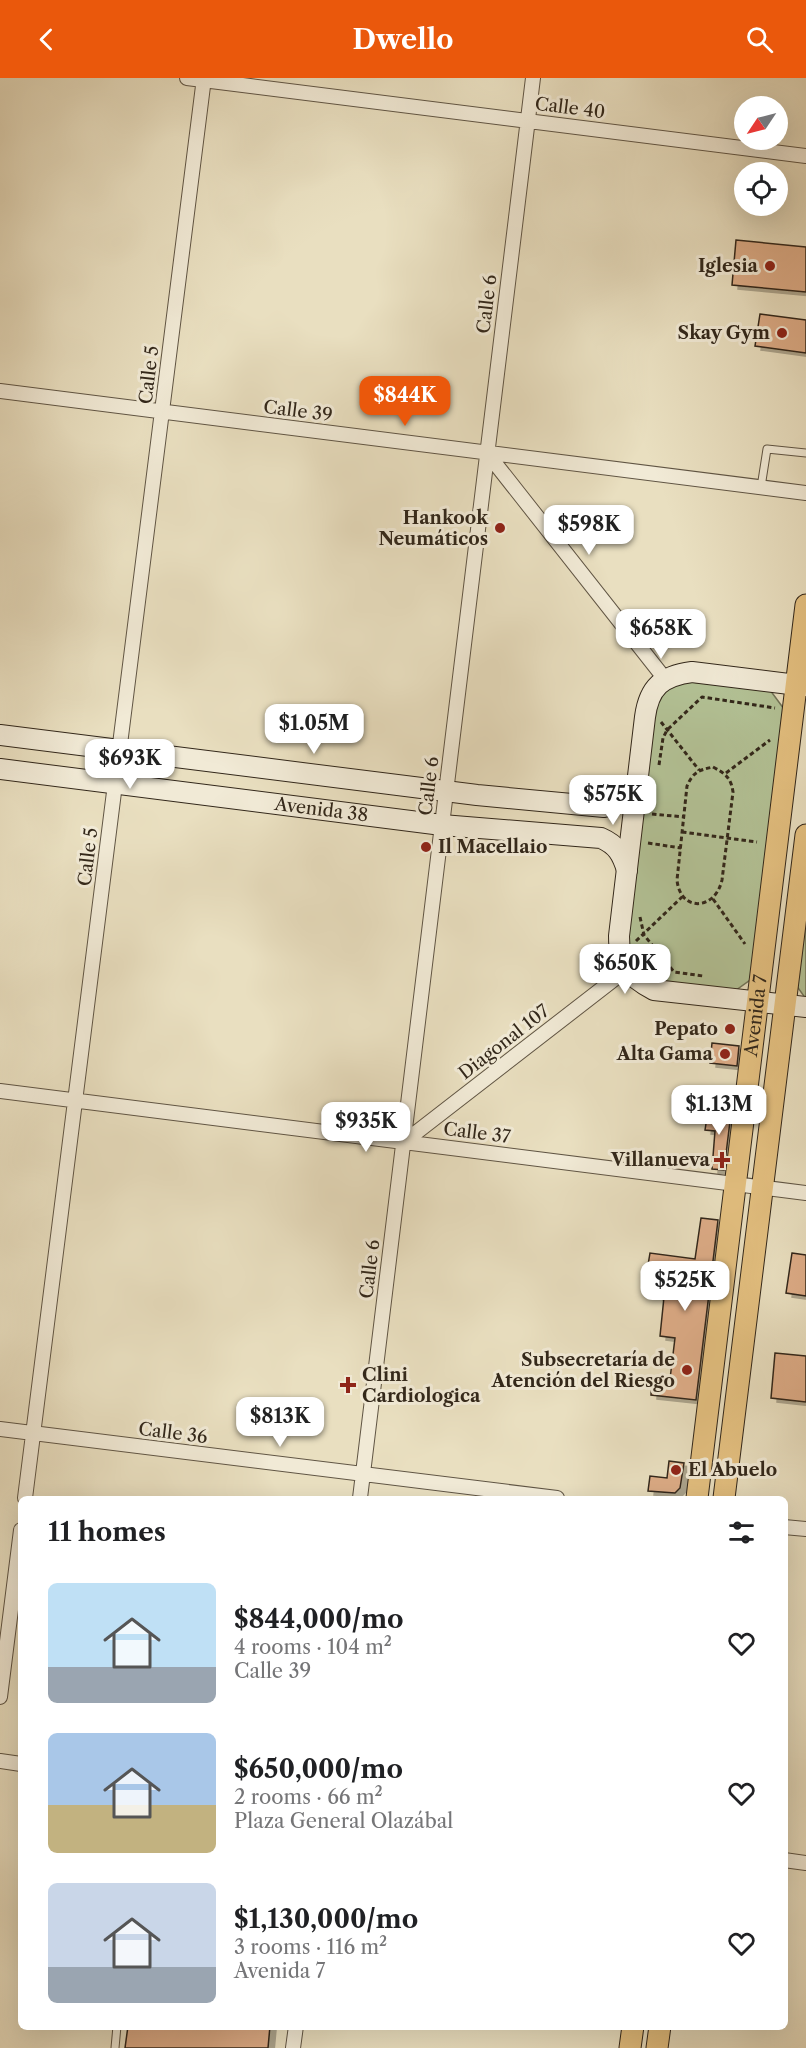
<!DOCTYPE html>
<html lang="en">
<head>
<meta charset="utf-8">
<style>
  :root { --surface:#fff; --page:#f2f2f2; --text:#202124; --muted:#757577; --accent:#ea580c }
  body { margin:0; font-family:"Libre Caslon Text",serif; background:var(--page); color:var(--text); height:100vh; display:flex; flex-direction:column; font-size:22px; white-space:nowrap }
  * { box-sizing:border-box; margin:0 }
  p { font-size:20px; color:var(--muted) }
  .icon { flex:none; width:33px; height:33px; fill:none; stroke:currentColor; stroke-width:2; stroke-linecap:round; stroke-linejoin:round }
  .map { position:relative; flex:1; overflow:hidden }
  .side { position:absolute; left:18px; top:1418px; width:770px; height:534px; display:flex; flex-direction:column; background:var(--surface); border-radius:9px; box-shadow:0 6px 24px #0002 }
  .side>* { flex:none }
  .needle { width:39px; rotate:235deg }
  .buttons { position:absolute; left:734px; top:18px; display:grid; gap:12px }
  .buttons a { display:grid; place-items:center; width:54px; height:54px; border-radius:50%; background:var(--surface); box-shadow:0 6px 24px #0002; font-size:30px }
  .price { position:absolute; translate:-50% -51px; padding:0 14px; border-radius:12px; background:#fff; color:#222; font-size:20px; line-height:39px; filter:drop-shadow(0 2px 3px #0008) }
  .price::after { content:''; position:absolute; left:50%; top:36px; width:18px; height:14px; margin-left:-9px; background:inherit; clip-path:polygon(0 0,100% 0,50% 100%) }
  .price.current { background:var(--accent); color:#fff }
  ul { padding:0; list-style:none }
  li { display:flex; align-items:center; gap:18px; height:150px; padding:0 30px }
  li span { display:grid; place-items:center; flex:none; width:168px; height:120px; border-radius:9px; color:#555 }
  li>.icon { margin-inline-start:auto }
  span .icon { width:72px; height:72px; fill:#fffc; stroke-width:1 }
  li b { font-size:26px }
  h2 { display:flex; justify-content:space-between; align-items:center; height:72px; padding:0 30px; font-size:26px }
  header { display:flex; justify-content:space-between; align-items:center; height:78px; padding:0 30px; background:var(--accent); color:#fff; font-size:27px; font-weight:800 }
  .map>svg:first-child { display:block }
  .green { fill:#b3c296; stroke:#727458; stroke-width:1.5 }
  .building { fill:#ddac87; stroke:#32271a; stroke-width:1.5; filter:url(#shadow) }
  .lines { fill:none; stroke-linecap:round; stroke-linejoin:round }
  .service-casing { stroke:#605544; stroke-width:9 }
  .minor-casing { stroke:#605544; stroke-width:16 }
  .secondary-casing { stroke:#32271a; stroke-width:22 }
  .primary-casing { stroke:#32271a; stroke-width:23 }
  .path { stroke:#32271a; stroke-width:3; stroke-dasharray:4.5 3; stroke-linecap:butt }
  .service { stroke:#f1ead6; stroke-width:7 }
  .minor { stroke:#f1ead6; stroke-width:14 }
  .secondary { stroke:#f1ead6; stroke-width:20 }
  .primary { stroke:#e4c080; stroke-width:21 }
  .poi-dot { fill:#8f2418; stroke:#f1ead6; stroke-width:2 }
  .labels { text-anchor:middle; stroke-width:6; stroke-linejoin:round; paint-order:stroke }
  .street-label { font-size:18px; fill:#32271a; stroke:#f1ead6 }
  .poi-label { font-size:18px; font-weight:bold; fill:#32271a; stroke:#f1ead6; text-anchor:end }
</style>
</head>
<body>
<header><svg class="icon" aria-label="back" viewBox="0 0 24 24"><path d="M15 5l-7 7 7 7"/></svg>Dwello<svg class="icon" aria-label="search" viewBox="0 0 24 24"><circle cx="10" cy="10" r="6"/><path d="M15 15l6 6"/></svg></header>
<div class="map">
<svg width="806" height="1970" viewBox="0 0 806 1970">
  <defs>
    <filter id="shadow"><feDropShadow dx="6" dy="4" stdDeviation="0" flood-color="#0004"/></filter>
  </defs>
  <rect width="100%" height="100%" fill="#e9dfc0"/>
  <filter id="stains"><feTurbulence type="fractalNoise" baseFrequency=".00333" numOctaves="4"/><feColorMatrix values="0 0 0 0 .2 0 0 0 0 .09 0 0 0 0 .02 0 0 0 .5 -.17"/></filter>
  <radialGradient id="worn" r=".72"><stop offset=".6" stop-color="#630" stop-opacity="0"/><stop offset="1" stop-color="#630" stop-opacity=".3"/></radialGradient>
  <!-- green -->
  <path class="green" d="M682 603 770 612 784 631 750 902 732 915 650 906 623 872 652 629 663 611Z
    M806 825V921L796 907Z"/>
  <!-- building -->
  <path class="building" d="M736 162 806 169V214L732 207Z
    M760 236 806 242V275L755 268Z
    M712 965 739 968 737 988 710 985Z
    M708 1033 731 1035 724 1092 712 1091 715 1053 705 1052Z
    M701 1140 718 1142 696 1322 651 1317 652 1299 670 1301 675 1260 660 1258 664 1219 657 1218 661 1195 647 1193 650 1175 695 1181Z
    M792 1175 806 1177V1218L786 1215Z
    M775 1275 806 1278V1324L771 1320Z
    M669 1383 684 1385 680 1410 675 1415 648 1413 650 1398 667 1400Z
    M128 1948H270L268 1970H125Z"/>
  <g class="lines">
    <defs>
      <path id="service" d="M761 409 767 371 806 375
        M115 1970 117 1948"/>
      <path id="minor" d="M187 0 806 78
        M0 313 806 415
        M487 375 665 601
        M0 1013 806 1115
        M404 1064 626 892
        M0 1351 557 1420
        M25 1420 204 0
        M360 1420 533 0
        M784 1449 806 1451
        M0 1619 21 1452
        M0 1683 21 1686
        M784 1782 806 1785
        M293 1970 296 1948"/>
      <g id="secondary">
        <path d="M806 608 692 594C662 598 649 609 645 639L619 858C619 888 628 898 654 912L806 929"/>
        <path d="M0 657 477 717 604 729C619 726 627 721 636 709"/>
        <path id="s1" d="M0 691 442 747 601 760C617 767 622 776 627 792"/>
      </g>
      <g id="primary">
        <path id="s2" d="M697 1420 806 527"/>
        <path d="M724 1420 806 757"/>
        <path d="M630 1970 633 1948"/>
        <path d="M657 1970 660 1948"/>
      </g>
    </defs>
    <!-- service casing -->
    <use href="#service" class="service-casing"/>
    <!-- minor casing -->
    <use href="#minor" class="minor-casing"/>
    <!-- secondary casing -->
    <use href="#secondary" class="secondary-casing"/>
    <!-- primary casing -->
    <use href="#primary" class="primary-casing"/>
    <!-- path -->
    <path class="path" d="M661 644 699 692
      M659 687 663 660 667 652 702 619 775 630
      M713 689C726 696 731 700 733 714L722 802C715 833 680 834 677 802L687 708C693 694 699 692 713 689Z
      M726 695 770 662
      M652 736 684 739
      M682 754 757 764
      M648 765 681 770
      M713 821 745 866
      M640 839 644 857 674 894 703 898
      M636 863 682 819"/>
    <!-- service -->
    <use href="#service" class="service"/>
    <!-- minor -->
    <use href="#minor" class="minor"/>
    <!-- secondary -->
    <use href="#secondary" class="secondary"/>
    <!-- primary -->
    <use href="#primary" class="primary"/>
  </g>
  <!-- markers -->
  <g class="poi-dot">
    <circle cx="770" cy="188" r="6"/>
    <circle cx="782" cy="255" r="6"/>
    <circle cx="500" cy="450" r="6"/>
    <circle cx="426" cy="769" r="6"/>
    <circle cx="730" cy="951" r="6"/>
    <circle cx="725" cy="976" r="6"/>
    <path d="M719 1073h6v6h6v6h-6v6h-6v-6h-6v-6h6z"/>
    <circle cx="687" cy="1292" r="6"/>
    <path d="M345 1298h6v6h6v6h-6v6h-6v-6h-6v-6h6z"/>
    <circle cx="676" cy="1392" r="6"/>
  </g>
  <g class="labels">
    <!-- street labels -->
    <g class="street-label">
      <text transform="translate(570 30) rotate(7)" y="6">Calle 40</text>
      <text transform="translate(487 226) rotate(-83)" y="6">Calle 6</text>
      <text transform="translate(149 297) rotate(-83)" y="6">Calle 5</text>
      <text transform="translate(298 333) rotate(7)" y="6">Calle 39</text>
      <text transform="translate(429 708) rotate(-83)" y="6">Calle 6</text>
      <text dy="6" stroke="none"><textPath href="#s1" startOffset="324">Avenida 38</textPath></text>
      <text transform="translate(88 779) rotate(-83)" y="6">Calle 5</text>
      <text dy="6" stroke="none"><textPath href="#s2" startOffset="486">Avenida 7</textPath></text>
      <text transform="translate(504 964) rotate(-38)" y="6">Diagonal 107</text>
      <text transform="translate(477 1055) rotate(7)" y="6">Calle 37</text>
      <text transform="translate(370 1191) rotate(-83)" y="6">Calle 6</text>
      <text transform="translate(173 1355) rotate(7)" y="6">Calle 36</text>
    </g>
    <!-- poi labels -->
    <g class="poi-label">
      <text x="758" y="194">Iglesia</text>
      <text x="770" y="261">Skay Gym</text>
      <text x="488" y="446">Hankook<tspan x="488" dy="21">Neumáticos</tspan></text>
      <text x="438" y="775" text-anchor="start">Il Macellaio</text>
      <text x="718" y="957">Pepato</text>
      <text x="713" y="982">Alta Gama</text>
      <text x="710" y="1088">Villanueva</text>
      <text x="675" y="1288">Subsecretaría de<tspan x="675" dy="21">Atención del Riesgo</tspan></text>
      <text x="362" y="1303" text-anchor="start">Clini<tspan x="362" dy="21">Cardiologica</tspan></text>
      <text x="688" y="1398" text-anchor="start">El Abuelo</text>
    </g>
  </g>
  <rect width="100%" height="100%" filter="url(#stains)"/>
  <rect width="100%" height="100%" fill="url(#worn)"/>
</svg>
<div class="buttons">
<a><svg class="needle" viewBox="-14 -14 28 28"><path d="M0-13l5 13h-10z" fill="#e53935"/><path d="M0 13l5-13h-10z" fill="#757577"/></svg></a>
<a><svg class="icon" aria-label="locate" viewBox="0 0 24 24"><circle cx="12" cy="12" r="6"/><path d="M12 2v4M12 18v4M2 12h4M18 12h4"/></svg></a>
</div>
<b class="price current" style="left:405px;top:349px">$844K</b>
<b class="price" style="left:589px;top:478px">$598K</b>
<b class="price" style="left:661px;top:582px">$658K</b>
<b class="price" style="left:314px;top:677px">$1.05M</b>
<b class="price" style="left:130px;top:712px">$693K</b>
<b class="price" style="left:613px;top:748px">$575K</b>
<b class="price" style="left:625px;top:917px">$650K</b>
<b class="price" style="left:719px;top:1058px">$1.13M</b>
<b class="price" style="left:366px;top:1075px">$935K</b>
<b class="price" style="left:685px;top:1234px">$525K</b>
<b class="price" style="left:280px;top:1370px">$813K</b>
<section class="side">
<h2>11 homes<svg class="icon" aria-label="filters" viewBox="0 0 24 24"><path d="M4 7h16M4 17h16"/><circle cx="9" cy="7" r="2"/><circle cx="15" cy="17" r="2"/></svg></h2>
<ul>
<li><span style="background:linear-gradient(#bfe0f5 70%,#9aa5b1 0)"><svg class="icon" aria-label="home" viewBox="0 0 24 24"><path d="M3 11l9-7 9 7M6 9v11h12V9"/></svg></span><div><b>$844,000/mo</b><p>4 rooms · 104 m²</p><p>Calle 39</p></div><svg class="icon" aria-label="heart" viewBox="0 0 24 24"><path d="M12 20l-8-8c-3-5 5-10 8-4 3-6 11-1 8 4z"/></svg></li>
<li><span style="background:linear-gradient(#a9c7e8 60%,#c2b280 0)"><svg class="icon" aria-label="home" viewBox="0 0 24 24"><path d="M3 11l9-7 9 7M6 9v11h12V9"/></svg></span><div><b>$650,000/mo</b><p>2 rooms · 66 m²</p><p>Plaza General Olazábal</p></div><svg class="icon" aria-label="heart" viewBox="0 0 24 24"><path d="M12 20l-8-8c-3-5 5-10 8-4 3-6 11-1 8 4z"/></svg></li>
<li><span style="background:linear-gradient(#c9d6e8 70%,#9aa5b1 0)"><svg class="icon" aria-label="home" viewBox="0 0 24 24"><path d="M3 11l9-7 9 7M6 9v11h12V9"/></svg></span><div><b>$1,130,000/mo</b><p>3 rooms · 116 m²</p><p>Avenida 7</p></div><svg class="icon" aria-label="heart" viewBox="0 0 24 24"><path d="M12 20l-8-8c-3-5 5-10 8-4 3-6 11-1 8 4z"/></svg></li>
</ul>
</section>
</div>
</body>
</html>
